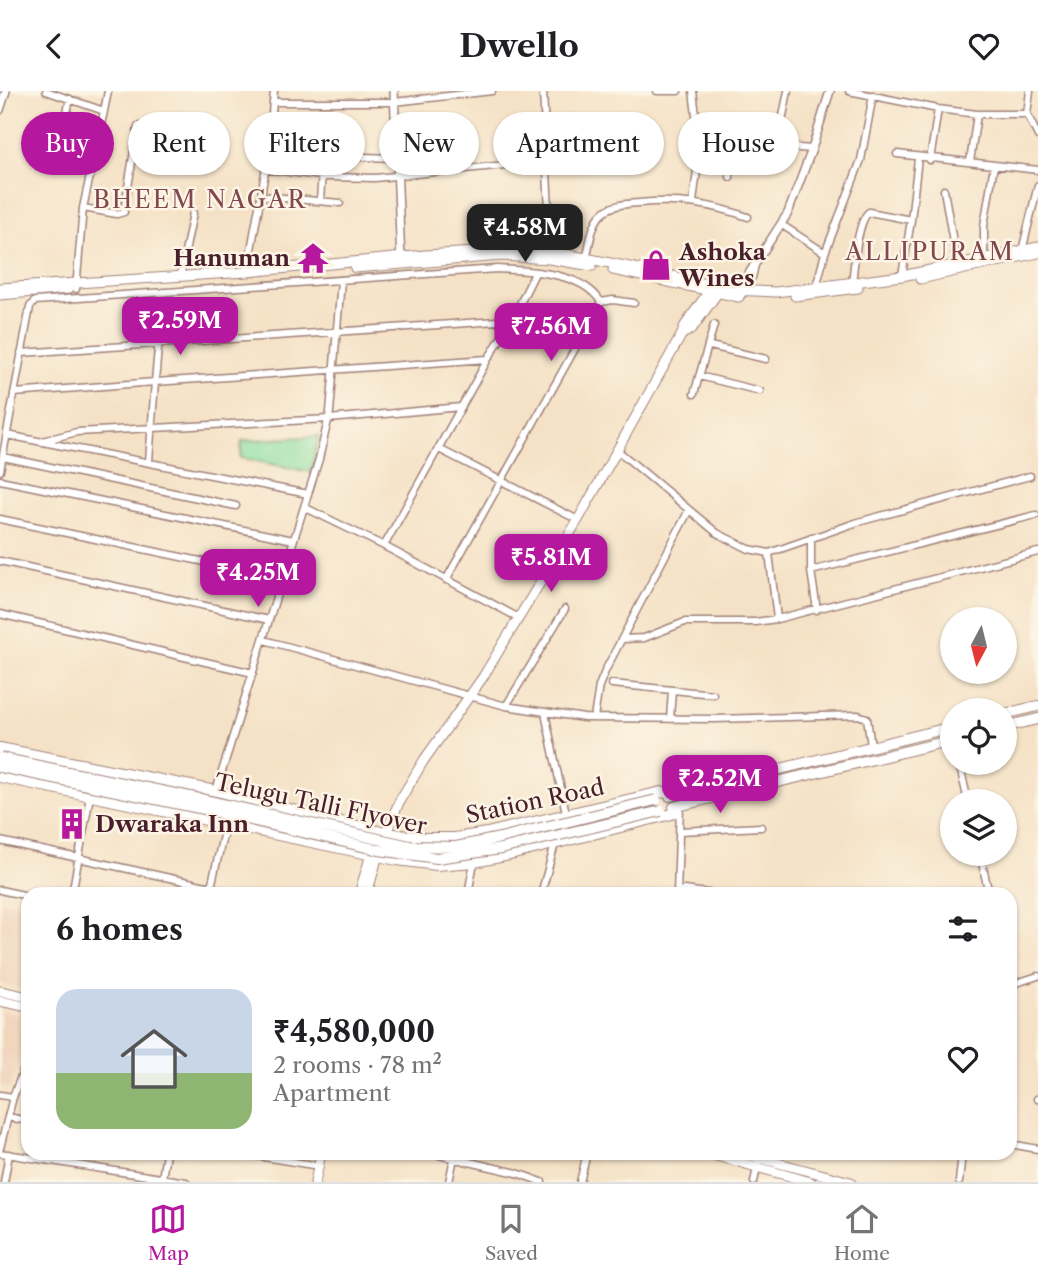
<!DOCTYPE html>
<html lang="en">
<head>
<meta charset="utf-8">
<style>
  :root { --surface:#fff; --page:#f2f2f2; --text:#202124; --muted:#757577; --line:#e0e0e0; --accent:#b5179e }
  body { margin:0; font-family:"Libre Caslon Text",serif; background:var(--page); color:var(--text); height:100vh; display:flex; flex-direction:column; font-size:26px; white-space:nowrap }
  * { box-sizing:border-box; margin:0 }
  p { font-size:23px; color:var(--muted) }
  .icon { flex:none; width:38px; height:38px; fill:none; stroke:currentColor; stroke-width:2; stroke-linecap:round; stroke-linejoin:round }
  .map { position:relative; flex:1; overflow:hidden }
  .side { position:absolute; left:21px; top:796px; width:996px; height:273px; display:flex; flex-direction:column; background:var(--surface); border-radius:21px; box-shadow:0 2px 5px #0004 }
  .side>* { flex:none }
  .hud { position:absolute; left:21px; top:21px; width:998px; height:63px; display:flex; gap:14px }
  .needle { width:46px; rotate:187deg }
  .controls { position:absolute; left:940px; top:516px; display:grid; gap:14px }
  .controls a { display:grid; place-items:center; width:77px; height:77px; border-radius:50%; background:var(--surface); box-shadow:0 2px 5px #0004; font-size:35px }
  .price { position:absolute; translate:-50% -60px; padding:0 16px; border-radius:14px; background:var(--accent); color:#fff; font-size:23px; line-height:46px; filter:drop-shadow(0 2px 4px #0008) }
  .price::after { content:''; position:absolute; left:50%; top:42px; width:21px; height:16px; margin-left:-10px; background:inherit; clip-path:polygon(0 0,100% 0,50% 100%) }
  .price.on { background:#222; color:#fff }
  ul { padding:0; list-style:none }
  li { display:flex; align-items:center; gap:21px; height:175px; padding:0 35px }
  li span { display:grid; place-items:center; flex:none; width:196px; height:140px; border-radius:21px; color:#555 }
  li>.icon { margin-inline-start:auto }
  span .icon { width:84px; height:84px; fill:#fffc; stroke-width:1 }
  li b { font-size:30px }
  h2 { display:flex; justify-content:space-between; align-items:center; height:84px; padding:0 35px; font-size:30px }
  .chip { padding:0 24px; border-radius:32px; background:var(--surface); box-shadow:0 2px 5px #0004; font-size:24px; line-height:63px }
  .chip.on { background:var(--accent); color:#fff }
  header { display:flex; justify-content:space-between; align-items:center; height:91px; padding:0 35px; background:var(--surface); font-size:32px; font-weight:700 }
  .tab-bar { display:flex; justify-content:space-around; align-items:center; height:98px; border-top:2px solid var(--line); background:var(--surface); font-size:19px; color:var(--muted) }
  .tab-bar a { display:grid; justify-items:center; gap:4px }
  .tab-bar .on { color:var(--accent) }
  .map>svg:first-child { display:block }
  .built { fill:#f1d5bd }
  .green { fill:#89dd9f; stroke:#6a7e65; stroke-width:2 }
  .lines { fill:none; stroke-linecap:round; stroke-linejoin:round }
  .minor-casing { stroke:#a08078; stroke-width:9 }
  .tertiary-casing { stroke:#a08078; stroke-width:10 }
  .secondary-casing { stroke:#a08078; stroke-width:11 }
  .primary-casing { stroke:#a08078; stroke-width:12 }
  .minor { stroke:#fff; stroke-width:6 }
  .tertiary { stroke:#fff; stroke-width:7 }
  .secondary { stroke:#fff; stroke-width:9 }
  .primary { stroke:#fff; stroke-width:10 }
  .primary-bridge-casing { stroke:#a08078; stroke-width:12; stroke-linecap:butt }
  .primary-bridge { stroke:#fff; stroke-width:10 }
  .labels { text-anchor:middle; stroke-width:5; stroke-linejoin:round; paint-order:stroke }
  .poi-label { font-size:23px; font-weight:bold; fill:#4a1f2b; stroke:#fcf5e5; text-anchor:start }
  .street-label { font-size:23px; fill:#4a1f2b; stroke:#fcf5e5 }
  .neighbourhood-label { font-size:24px; letter-spacing:2px; fill:#82484e; stroke:#fcf5e5 }
</style>
</head>
<body>
<header><svg class="icon" aria-label="back" viewBox="0 0 24 24"><path d="M15 5l-7 7 7 7"/></svg>Dwello<svg class="icon" aria-label="heart" viewBox="0 0 24 24"><path d="M12 20l-8-8c-3-5 5-10 8-4 3-6 11-1 8 4z"/></svg></header>
<div class="map">
<svg width="1038" height="1091" viewBox="0 0 1038 1091">
  <rect width="100%" height="100%" fill="#fcf5e5"/>
  <filter id="ink" filterUnits="userSpaceOnUse"><feTurbulence type="fractalNoise" baseFrequency=".0143" numOctaves="2"/><feDisplacementMap in="SourceGraphic" scale="14" xChannelSelector="R" yChannelSelector="G"/><feConvolveMatrix kernelMatrix="1 2 1 2 8 2 1 2 1" color-interpolation-filters="sRGB"/></filter>
  <filter id="wash" filterUnits="userSpaceOnUse"><feTurbulence type="fractalNoise" baseFrequency=".00686" numOctaves="4" result="noise"/><feDisplacementMap in="SourceGraphic" scale="28" xChannelSelector="R" yChannelSelector="G"/><feGaussianBlur stdDeviation="1.57" result="paint"/><feColorMatrix in="noise" values="0 0 0 0 0 0 0 0 0 0 0 0 0 0 0 0 0 1.4 0 .05"/><feComposite in="paint" operator="in"/></filter>
  <g filter="url(#wash)">
    <rect width="100%" height="100%" fill="#f5e2c6"/>
    <!-- built -->
    <path class="built" d="M0 810 28 816V899L0 893Z
      M0 919 28 926V947L10 997 0 995Z"/>
    <!-- green -->
    <path class="green" d="M319 345 311 381 241 367 242 350Z"/>
  </g>
  <g filter="url(#ink)">
    <g class="lines">
      <defs>
        <path id="minor" d="M46 0 104 20 108 0
          M543 0 551 160
          M657 0H678
          M849 0 938 18 977 23H1027
          M1030 0 1027 23 1038 45
          M273 11 274 0
          M270 53 331 65 396 67
          M777 55 788 0
          M897 63 1038 79
          M930 69 938 18
          M970 71 977 23
          M56 72 70 8
          M545 76 626 72
          M265 78 329 86 375 87 545 70
          M730 86 735 52 812 58
          M944 99 957 174
          M261 105 340 112
          M320 110 323 64
          M693 111 700 56 693 0
          M83 117 117 123 124 121 138 35
          M911 129 918 67
          M782 134 825 162 816 197
          M1022 160 1038 94
          M825 162 861 69 873 4
          M586 168C590 154 591 132 603 122 612 113 628 113 639 112 678 108 711 113 748 126
          M984 168V135L994 74
          M247 181 268 65 273 11H394L492 0
          M180 186 193 122
          M341 190 330 321 319 368 304 416 384 455 519 527
          M852 193C854 176 857 130 869 121L911 129 902 185
          M76 198 83 117 104 20
          M163 201 155 291 488 268 384 455
          M710 255 766 268
          M21 262 512 229
          M488 268 512 229 535 182
          M699 285 760 300
          M14 302 155 291 149 370
          M694 303 714 234
          M7 344 308 403
          M42 350 77 341 329 328 461 316
          M439 358 578 429
          M617 359 717 442 749 458 769 462 858 431 1030 385
          M3 366 236 415
          M0 380 30 216 35 210 497 178C529 180 582 180 601 211
          M0 389 293 449
          M0 428 281 487
          M811 447V480L817 519
          M769 462 777 528
          M0 470 269 529
          M811 480 1036 424
          M446 489 601 211 613 209 634 212
          M0 523 253 582
          M623 548 644 547 685 531H755L777 528 1038 461
          M264 549 506 615 584 627 714 628 858 624 867 627 871 655
          M612 593 713 603
          M506 615 565 518
          M545 622 566 722
          M594 627 599 595 606 578 689 419
          M670 628 672 599
          M959 672 968 710
          M216 700 304 416
          M680 740 761 736
          M0 750 211 796 226 732
          M980 763 989 803
          M0 799 28 805
          M72 803 90 705
          M468 803 474 771
          M541 803 555 753
          M677 803 680 715
          M678 803 684 799 715 803
          M1010 894 1038 885
          M17 995 28 997
          M0 1004 13 1006
          M1037 1008H1038
          M8 1026 28 1030
          M1010 1053 1038 1058
          M0 1057 13 1006 28 968
          M0 1062 186 1091
          M238 1062 319 1075
          M430 1062 517 1082 542 1091
          M162 1088 166 1062
          M4 1091 9 1063
          M449 1091 455 1062
          M580 1091 587 1062
          M754 1091 760 1062
          M959 1091 962 1062"/>
        <path id="tertiary" d="M394 0 401 171
          M0 19 6 0
          M737 201 788 122 812 58 830 0
          M742 203 752 185 754 176"/>
        <path id="secondary" d="M355 177 501 165 549 168 592 175
          M613 179 739 206
          M920 188 1038 162
          M0 197 247 181 425 164 525 158 551 160 669 184 731 199 776 201 902 185 1038 156
          M0 204 69 198
          M795 205 858 197
          M682 243 691 239 719 200
          M386 742 400 709 424 669 483 586 578 429 682 243 684 236 711 197
          M359 803 369 770 375 765
          M367 803 376 771 375 765
          M0 900 28 906
          M0 910 28 916
          M706 1062 811 1091
          M740 1062 851 1091
          M315 1091 321 1062"/>
        <path id="primary" d="M1004 623 1038 615
          M1004 636 1038 628
          M0 657 216 700 386 742 424 747H455L487 742 661 701 674 704
          M0 686 397 769 437 774 474 771 510 764 672 723 680 715
          M670 705 952 636
          M674 716 952 649"/>
      </defs>
      <!-- minor casing -->
      <use href="#minor" class="minor-casing"/>
      <!-- tertiary casing -->
      <use href="#tertiary" class="tertiary-casing"/>
      <!-- secondary casing -->
      <use href="#secondary" class="secondary-casing"/>
      <!-- primary casing -->
      <use href="#primary" class="primary-casing"/>
      <!-- minor -->
      <use href="#minor" class="minor"/>
      <!-- tertiary -->
      <use href="#tertiary" class="tertiary"/>
      <!-- secondary -->
      <use href="#secondary" class="secondary"/>
      <!-- primary -->
      <use href="#primary" class="primary"/>
      <defs>
        <path id="primary-bridge" d="M0 667 200 708 410 755 456 756 500 747 656 709
          M0 676 199 717 379 759 437 767 501 758 661 720"/>
      </defs>
      <!-- primary-bridge casing -->
      <use href="#primary-bridge" class="primary-bridge-casing"/>
      <!-- primary-bridge -->
      <use href="#primary-bridge" class="primary-bridge"/>
    </g>
  </g>
  <!-- icons -->
  <defs>
    <symbol id="temple-bare" viewBox="-9 -9 18 18"><path d="M0-6L5-2H3V0L6.5 2.5H4V6H1.5V3h-3V6H-4V2.5H-6.5L-3 0V-2H-5Z" fill="#b5179e" stroke="#fcf5e5" stroke-width="2.5" paint-order="stroke"/></symbol>
    <symbol id="shop-bare" viewBox="-9 -9 18 18"><path d="M-5-2.5h2.3a2.7 3.5 0 0 1 5.4 0H5L5.5 6h-11ZM-1.5-2.5h3a1.5 2.3 0 0 0-3 0Z" fill="#b5179e" stroke="#fcf5e5" stroke-width="2.5" paint-order="stroke"/></symbol>
    <symbol id="building-bare" viewBox="-9 -9 18 18"><path d="M-4-6H4V6H1V3H-1V6H-4ZM-2.5-4.3h1.7v1.8h-1.7ZM.8-4.3h1.7v1.8H.8ZM-2.5-1h1.7V.8h-1.7ZM.8-1h1.7V.8H.8Z" fill="#b5179e" stroke="#fcf5e5" stroke-width="2.5" paint-order="stroke"/></symbol>
  </defs>
  <g fill-rule="evenodd">
    <use href="#temple-bare" x="291" y="145" width="44" height="44"/>
    <use href="#shop-bare" x="634" y="152" width="44" height="44"/>
    <use href="#building-bare" x="50" y="711" width="44" height="44"/>
  </g>
  <g class="labels">
    <!-- poi labels -->
    <g class="poi-label">
      <text x="679" y="169">Ashoka<tspan x="679" dy="26">Wines</tspan></text>
      <text x="290" y="175" text-anchor="end">Hanuman</text>
      <text x="95" y="741">Dwaraka Inn</text>
    </g>
    <!-- street labels -->
    <g class="street-label">
      <text transform="translate(535 710) rotate(-12)" y="8">Station Road</text>
      <text transform="translate(321 713) rotate(12)" y="8">Telugu Talli Flyover</text>
    </g>
    <!-- neighbourhood labels -->
    <g class="neighbourhood-label">
      <text x="200" y="117">BHEEM NAGAR</text>
      <text x="930" y="169">ALLIPURAM</text>
    </g>
  </g>
</svg>
<div class="controls">
<a><svg class="needle" viewBox="-14 -14 28 28"><path d="M0-13l5 13h-10z" fill="#e53935"/><path d="M0 13l5-13h-10z" fill="#757577"/></svg></a>
<a><svg class="icon" aria-label="locate" viewBox="0 0 24 24"><circle cx="12" cy="12" r="6"/><path d="M12 2v4M12 18v4M2 12h4M18 12h4"/></svg></a>
<a><svg class="icon" aria-label="layers" viewBox="0 0 24 24"><path d="M12 4l9 5-9 5-9-5zM3 14l9 5 9-5"/></svg></a>
</div>
<b class="price on" style="left:525px;top:173px">₹4.58M</b>
<b class="price" style="left:180px;top:266px">₹2.59M</b>
<b class="price" style="left:551px;top:272px">₹7.56M</b>
<b class="price" style="left:551px;top:503px">₹5.81M</b>
<b class="price" style="left:258px;top:518px">₹4.25M</b>
<b class="price" style="left:720px;top:724px">₹2.52M</b>
<div class="hud">
<a class="chip on">Buy</a>
<a class="chip">Rent</a>
<a class="chip">Filters</a>
<a class="chip">New</a>
<a class="chip">Apartment</a>
<a class="chip">House</a>
</div>
<section class="side">
<h2>6 homes<svg class="icon" aria-label="filters" viewBox="0 0 24 24"><path d="M4 7h16M4 17h16"/><circle cx="9" cy="7" r="2"/><circle cx="15" cy="17" r="2"/></svg></h2>
<ul>
<li><span style="background:linear-gradient(#c9d6e8 60%,#8fb573 0)"><svg class="icon" aria-label="home" viewBox="0 0 24 24"><path d="M3 11l9-7 9 7M6 9v11h12V9"/></svg></span><div><b>₹4,580,000</b><p>2 rooms · 78 m²</p><p>Apartment</p></div><svg class="icon" aria-label="heart" viewBox="0 0 24 24"><path d="M12 20l-8-8c-3-5 5-10 8-4 3-6 11-1 8 4z"/></svg></li>
</ul>
</section>
</div>
<nav class="tab-bar">
<a class="on"><svg class="icon" aria-label="map" viewBox="0 0 24 24"><path d="M3 6l6-2 6 2 6-2v14l-6 2-6-2-6 2zM9 4v14M15 6v14"/></svg>Map</a>
<a><svg class="icon" aria-label="saved" viewBox="0 0 24 24"><path d="M7 4h10v16l-5-4-5 4z"/></svg>Saved</a>
<a><svg class="icon" aria-label="home" viewBox="0 0 24 24"><path d="M3 11l9-7 9 7M6 9v11h12V9"/></svg>Home</a>
</nav>
</body>
</html>
